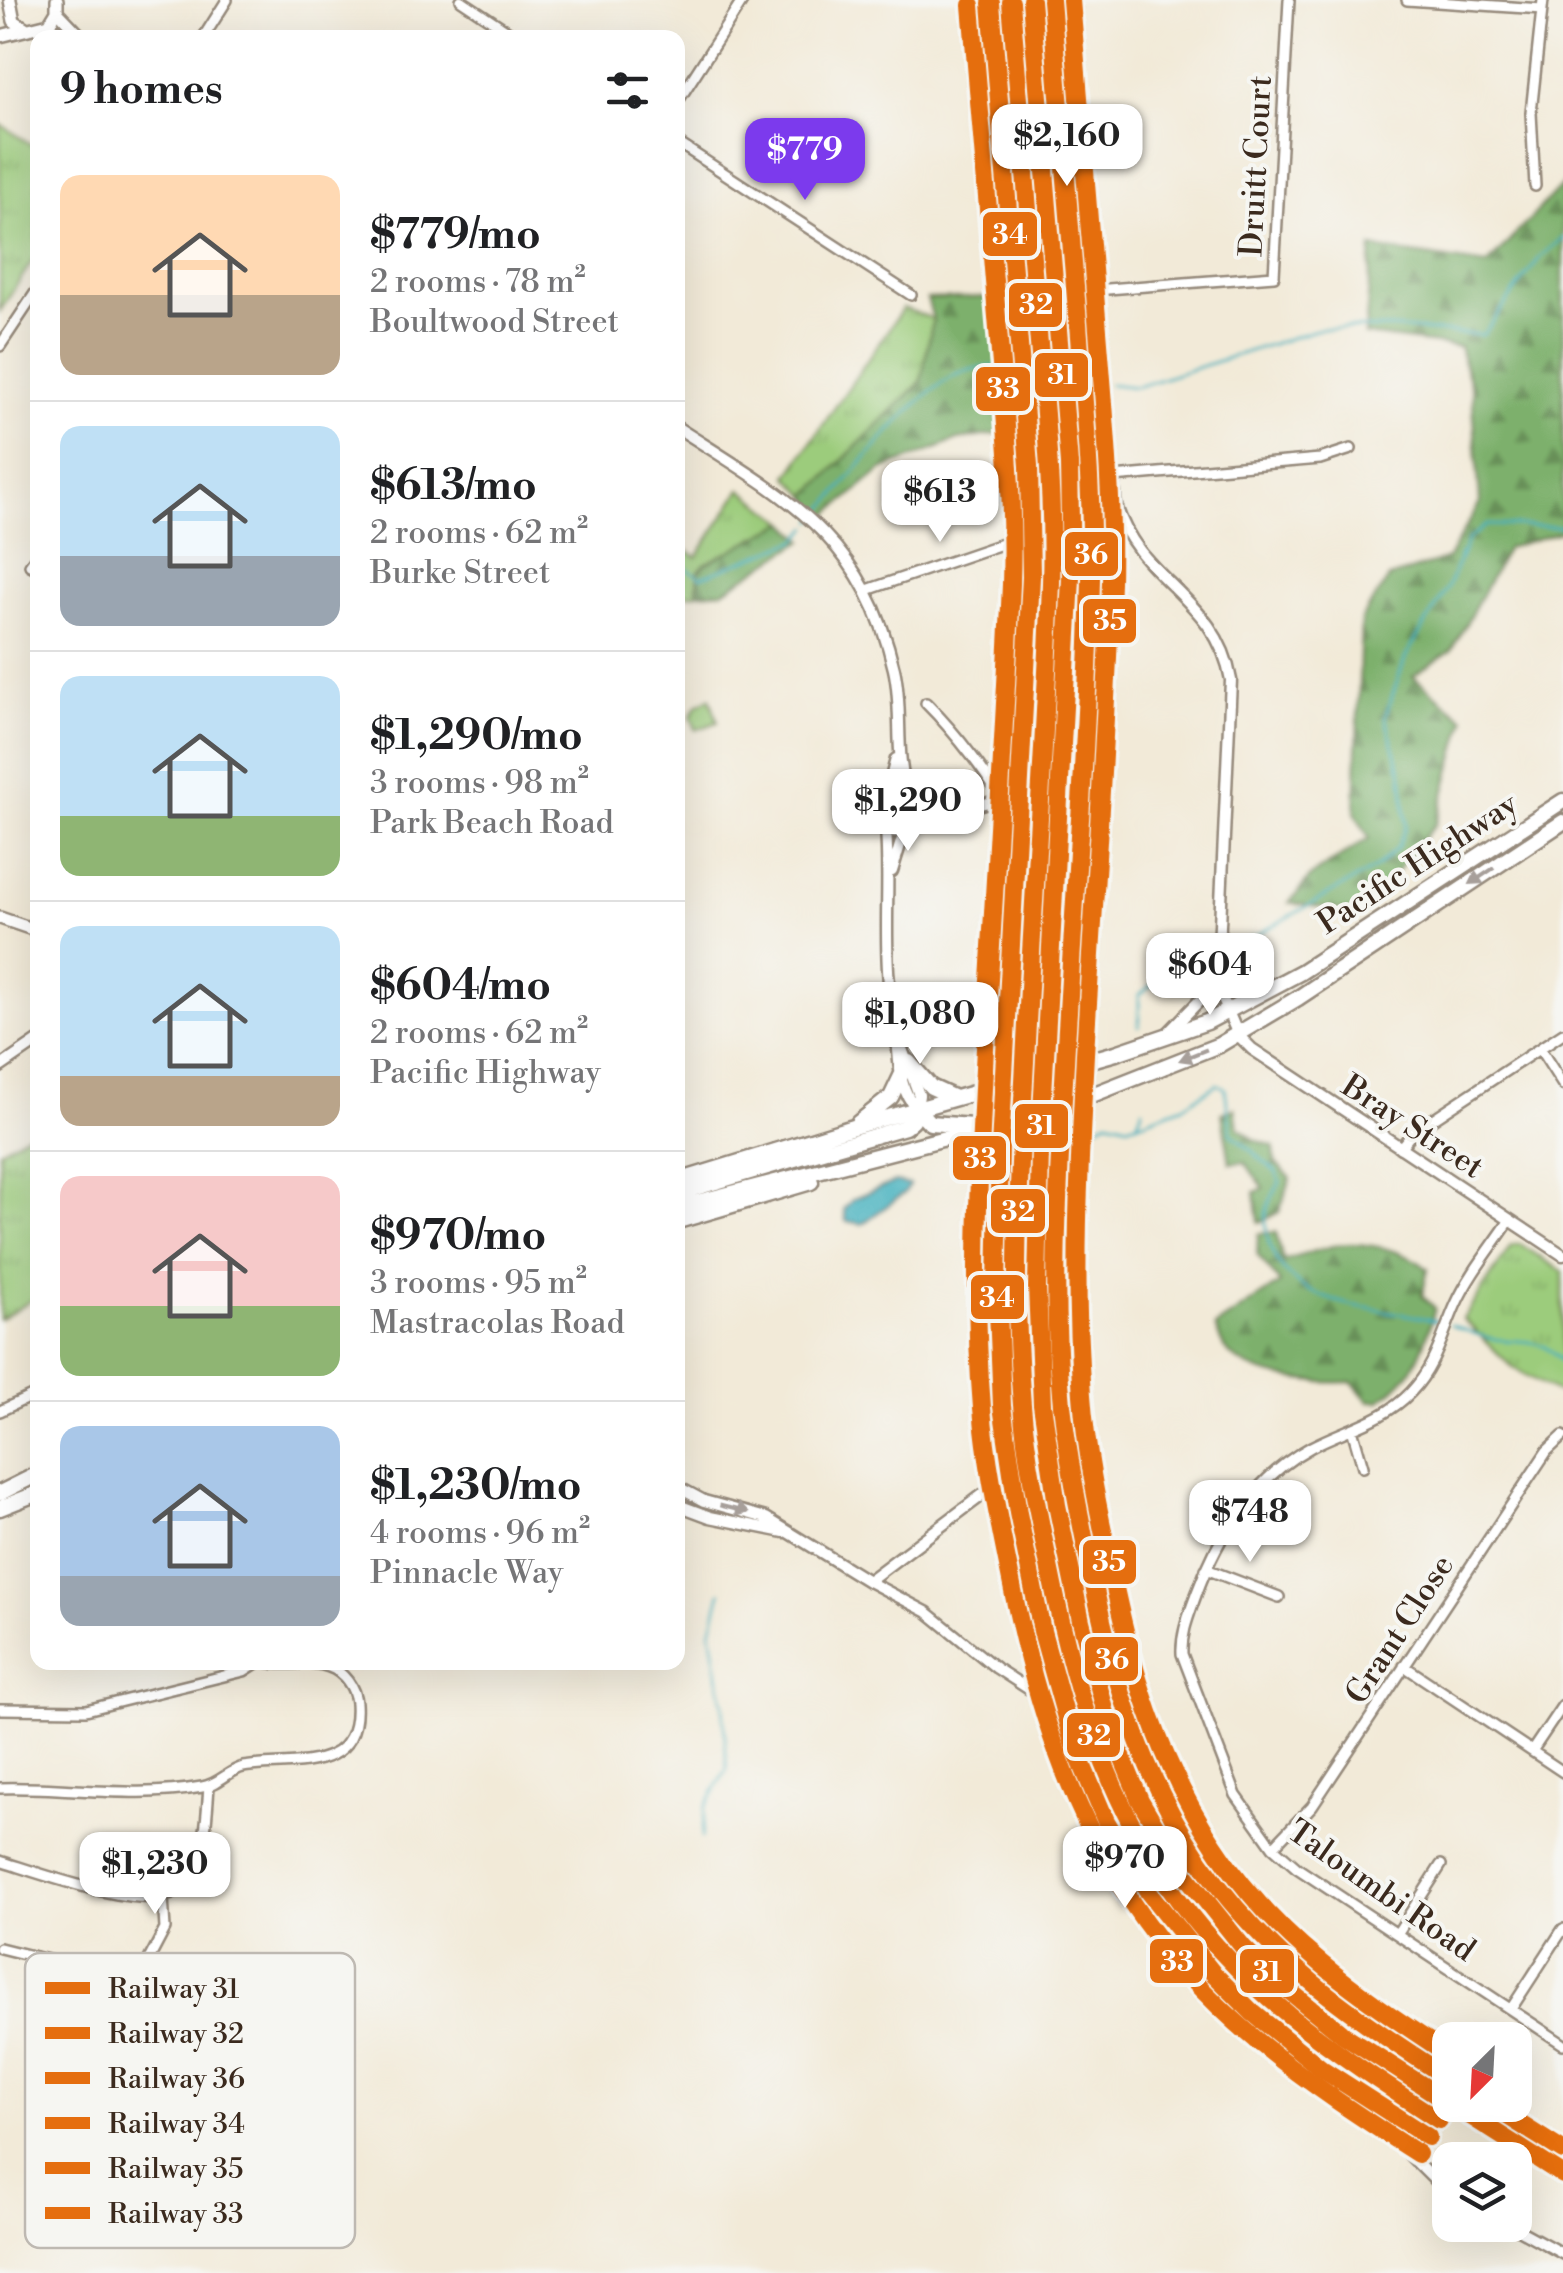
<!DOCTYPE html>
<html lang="en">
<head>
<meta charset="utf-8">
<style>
  :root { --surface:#fff; --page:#f2f2f2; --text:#202124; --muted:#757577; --line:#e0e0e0; --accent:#7c3aed }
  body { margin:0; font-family:"Libre Bodoni",serif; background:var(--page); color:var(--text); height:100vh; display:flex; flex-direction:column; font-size:38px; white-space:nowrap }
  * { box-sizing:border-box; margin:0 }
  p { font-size:32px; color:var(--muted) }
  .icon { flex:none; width:55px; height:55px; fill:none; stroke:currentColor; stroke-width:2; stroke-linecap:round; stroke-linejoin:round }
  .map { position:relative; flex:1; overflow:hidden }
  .panel { position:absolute; left:30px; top:30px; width:655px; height:1640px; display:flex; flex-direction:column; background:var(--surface); border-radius:20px; box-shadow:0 10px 40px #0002 }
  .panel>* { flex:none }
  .needle { width:65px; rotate:204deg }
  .tools { position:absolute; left:1432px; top:2022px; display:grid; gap:20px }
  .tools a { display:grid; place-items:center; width:100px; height:100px; border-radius:20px; background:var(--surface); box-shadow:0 10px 40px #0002; font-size:50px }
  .price { position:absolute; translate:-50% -85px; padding:0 22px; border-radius:20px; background:#fff; color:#222; font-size:32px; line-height:65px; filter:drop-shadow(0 2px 5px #0008) }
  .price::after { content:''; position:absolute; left:50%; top:60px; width:30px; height:22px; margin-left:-15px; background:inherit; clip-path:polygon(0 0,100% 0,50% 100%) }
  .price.current { background:var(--accent); color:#fff }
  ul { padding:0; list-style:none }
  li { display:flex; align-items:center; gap:30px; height:250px; padding:0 30px }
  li+li { border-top:2px solid var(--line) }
  li span { display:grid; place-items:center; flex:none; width:280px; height:200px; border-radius:20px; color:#555 }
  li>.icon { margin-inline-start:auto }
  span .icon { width:120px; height:120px; fill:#fffc; stroke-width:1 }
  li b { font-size:42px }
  h2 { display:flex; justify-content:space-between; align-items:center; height:120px; padding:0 30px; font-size:42px }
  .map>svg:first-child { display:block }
  .grass { fill:url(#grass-tufts); stroke:#6c7b4d; stroke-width:2.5 }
  .forest { fill:url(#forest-firs); stroke:#5c6d45; stroke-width:2.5 }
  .water { fill:#42b0be; stroke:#3e6d6e; stroke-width:2.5 }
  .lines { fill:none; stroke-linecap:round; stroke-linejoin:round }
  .stream { stroke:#42b0be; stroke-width:2.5 }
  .minor-casing { stroke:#968a7b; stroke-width:14 }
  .tertiary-casing { stroke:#968a7b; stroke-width:15 }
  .secondary-casing { stroke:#968a7b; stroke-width:16 }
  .trunk-casing { stroke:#968a7b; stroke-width:19 }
  .minor { stroke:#fff; stroke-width:9 }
  .tertiary { stroke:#fff; stroke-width:10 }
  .secondary { stroke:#fff; stroke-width:11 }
  .trunk { stroke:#fff; stroke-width:14 }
  .rail-1-casing { stroke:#f6f6f2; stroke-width:25 }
  .rail-2-casing { stroke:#f6f6f2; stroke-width:25 }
  .rail-3-casing { stroke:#f6f6f2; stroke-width:25 }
  .rail-4-casing { stroke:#f6f6f2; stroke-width:25 }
  .rail-5-casing { stroke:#f6f6f2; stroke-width:25 }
  .rail-6-casing { stroke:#f6f6f2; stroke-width:25 }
  .rail-1 { stroke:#e56e0f; stroke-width:18 }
  .rail-2 { stroke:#e56e0f; stroke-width:18 }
  .rail-3 { stroke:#e56e0f; stroke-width:18 }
  .rail-4 { stroke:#e56e0f; stroke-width:18 }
  .rail-5 { stroke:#e56e0f; stroke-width:18 }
  .rail-6 { stroke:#e56e0f; stroke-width:18 }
  .oneway { fill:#a79f9a }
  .labels { text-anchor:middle; stroke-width:8; stroke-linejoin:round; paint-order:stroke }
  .street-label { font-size:32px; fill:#3b2a1e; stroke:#f6f6f2 }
  .key { fill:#f6f6f2; stroke:#beb9b2; stroke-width:2.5 }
  .key-label { font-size:28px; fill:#3b2a1e }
  .line-badge { stroke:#f6f6f2; stroke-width:4 }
  .badge-label { font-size:28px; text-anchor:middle; font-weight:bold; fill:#fff }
</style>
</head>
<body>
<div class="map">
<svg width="1563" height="2273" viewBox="0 0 1563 2273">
  <defs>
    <pattern id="grass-tufts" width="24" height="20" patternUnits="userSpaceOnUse" patternTransform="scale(2.5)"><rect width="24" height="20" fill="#9ccc7c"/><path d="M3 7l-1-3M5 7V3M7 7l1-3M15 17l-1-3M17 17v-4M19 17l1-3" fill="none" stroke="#87af6b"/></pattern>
    <pattern id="forest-firs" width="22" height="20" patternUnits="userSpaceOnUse" patternTransform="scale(2.5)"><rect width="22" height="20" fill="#7db06c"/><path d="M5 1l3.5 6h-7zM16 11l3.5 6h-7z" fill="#688f58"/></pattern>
  </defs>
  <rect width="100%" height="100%" fill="#f6f6f2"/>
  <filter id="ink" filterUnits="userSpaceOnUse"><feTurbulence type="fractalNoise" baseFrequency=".01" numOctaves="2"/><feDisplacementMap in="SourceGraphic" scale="20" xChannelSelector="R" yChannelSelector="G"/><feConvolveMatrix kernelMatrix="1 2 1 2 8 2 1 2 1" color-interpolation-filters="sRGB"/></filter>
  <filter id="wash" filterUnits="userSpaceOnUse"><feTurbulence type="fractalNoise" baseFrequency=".0048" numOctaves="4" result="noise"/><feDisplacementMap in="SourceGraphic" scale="40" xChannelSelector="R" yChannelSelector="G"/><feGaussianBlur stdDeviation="2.25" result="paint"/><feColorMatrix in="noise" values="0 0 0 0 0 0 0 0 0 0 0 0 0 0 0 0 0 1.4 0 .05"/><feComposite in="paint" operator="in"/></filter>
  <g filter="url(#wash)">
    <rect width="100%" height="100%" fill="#f2ead8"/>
    <!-- grass -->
    <path class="grass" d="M0 124 38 149 37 254 0 311Z
      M903 308 933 319 921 382 807 496 788 476Z
      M741 489 786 522 705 564 699 571 697 593 678 596V545L697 557Z
      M710 698 718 722 696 730 691 716 697 705Z
      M37 1128V1297L0 1319V1150Z
      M1520 1244 1563 1272V1403L1562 1395 1513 1368 1463 1319 1511 1246Z"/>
    <!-- forest -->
    <path class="forest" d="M1563 184V531L1507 548 1452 650 1413 676 1465 719 1436 823 1363 913 1289 903 1311 876 1369 838 1355 813 1361 619 1389 578 1448 558 1480 503 1472 390 1459 347 1365 335 1372 248 1487 265Z
      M1037 296 1043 414 1052 477 1026 482 1014 431 958 440 882 470 825 517 807 496 921 382 933 319 927 299Z
      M786 522 804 540 723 591 697 593 699 571 705 564Z
      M1235 1108 1238 1127 1255 1140 1274 1146 1275 1162 1291 1178 1279 1212 1259 1222 1255 1192 1264 1189 1245 1162 1230 1163 1222 1113Z
      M1276 1232 1283 1261C1301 1256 1320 1248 1338 1245 1367 1241 1407 1251 1428 1269L1422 1296 1435 1308C1422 1353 1418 1372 1380 1401H1369L1353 1382C1317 1384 1248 1379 1225 1349 1221 1343 1218 1334 1215 1327L1280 1283 1257 1254 1258 1234Z"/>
    <!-- water -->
    <path class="water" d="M895 1182 909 1185 905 1193 862 1224 846 1221 844 1209 853 1199Z"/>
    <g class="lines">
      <!-- stream -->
      <path class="stream" d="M1109 384 1136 387 1319 329 1391 328 1483 335 1541 256 1563 238
        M814 521C848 481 921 381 970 370 1014 359 1058 380 1101 384
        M678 563 701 577 798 540 809 527
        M1223 948 1255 936 1377 867 1398 847 1406 825 1402 774 1385 717 1406 656 1447 589 1468 539 1487 525 1563 527
        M1139 1026V995L1159 980 1216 952
        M1137 1123 1183 1106 1217 1084 1225 1088 1231 1133 1276 1172 1280 1182C1276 1190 1269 1201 1267 1210 1264 1222 1267 1238 1271 1249 1299 1315 1384 1304 1442 1323
        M1066 1177 1065 1152 1079 1133 1108 1120 1129 1125 1137 1123 1143 1108
        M1450 1325C1463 1329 1476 1335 1489 1338 1522 1345 1539 1333 1563 1363
        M702 1838 705 1807 727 1769 723 1705 711 1631 721 1592"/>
    </g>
  </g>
  <g filter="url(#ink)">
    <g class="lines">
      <defs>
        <path id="minor" d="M461 0 518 38
          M978 0 976 21 985 113 994 133 989 155 991 202 998 214
          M1407 0 1542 9 1543 0
          M203 38 227 0
          M678 101 743 0
          M678 143 911 295
          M1535 186 1531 113 1542 9
          M1095 290 1274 276 1289 0
          M0 346 38 289
          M1113 477 1320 459 1351 449
          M38 554 30 565 38 569
          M867 590 1025 536
          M926 703C950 727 998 784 1008 816 1019 849 1013 922 1003 955
          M913 802 930 809 948 811
          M913 824 1000 799
          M1540 1049 1563 1085
          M1400 1148 1413 1132 1563 1033
          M1510 1220C1492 1247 1469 1275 1456 1304 1442 1335 1436 1366 1411 1392 1384 1421 1345 1429 1311 1447 1252 1479 1218 1535 1196 1595 1189 1615 1181 1633 1182 1654L1236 1795 1273 1847 1297 1868 1563 2044
          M0 1411 38 1393
          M1352 1429 1363 1467
          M1206 1569 1279 1597
          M868 1581 927 1612 996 1668 1059 1709 1076 1741 1089 1785 1091 1811 1106 1850 1130 1886 1159 1921 1189 1948 1222 1990 1355 2101 1440 2186 1450 2192
          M1404 1666 1563 1772
          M0 1709 86 1710 244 1671 258 1662
          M1532 1751 1563 1705
          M0 1788C68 1786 134 1799 202 1787 218 1785 228 1771 243 1767 288 1759 361 1777 356 1703 355 1688 344 1672 329 1667 309 1659 287 1668 266 1662
          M1273 1847 1312 1806 1547 1451 1563 1436
          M0 1861C36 1872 142 1911 174 1893 182 1889 190 1879 194 1870 206 1846 207 1813 209 1786
          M1397 1934 1441 1865
          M0 1948 137 1982 154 1994 224 2061
          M137 1982 165 1929 163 1897
          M1511 2009 1563 1929
          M1510 2225 1563 2254"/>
        <path id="tertiary" d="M1071 0 1116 505C1139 582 1217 597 1231 680L1218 970 1222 997 1238 1035 1252 1049 1563 1255
          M57 11 83 38
          M43 28 76 34
          M678 428C785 497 863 535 894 669 904 712 893 755 909 797
          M878 813a19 19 0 1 1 38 0a19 19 0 1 1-38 0Z
          M886 797 896 759
          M886 829C890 881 884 932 889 983 890 999 894 1014 896 1029 900 1057 896 1087 917 1109
          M892 871 904 832
          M1218 959 1248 984 1266 990
          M897 1035 919 1095 917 1109
          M1166 1035 1202 998 1218 970
          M0 1067 38 1041
          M678 1487 704 1501 766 1518 868 1581 997 1484C1014 1461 998 1377 996 1344
          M678 1505 710 1517 784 1532"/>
        <path id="secondary" d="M10 0 14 21 27 29
          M0 36 49 24 57 11V0
          M0 918 38 931"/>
        <path id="trunk" d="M909 1062 931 1087 955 1098
          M858 1123 891 1097 901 1076
          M678 1181 853 1127 1116 1053 1207 1022 1301 972 1563 801
          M678 1193 905 1127 913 1120 917 1109 930 1123 973 1126
          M678 1207 1019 1119 1079 1100 1219 1045 1298 998 1563 822
          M678 1221 811 1182
          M0 1493 38 1474
          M0 1508 38 1493"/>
      </defs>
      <!-- minor casing -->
      <use href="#minor" class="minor-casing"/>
      <!-- tertiary casing -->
      <use href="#tertiary" class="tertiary-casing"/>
      <!-- secondary casing -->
      <use href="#secondary" class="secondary-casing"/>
      <!-- trunk casing -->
      <use href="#trunk" class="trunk-casing"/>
      <!-- minor -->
      <use href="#minor" class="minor"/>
      <!-- tertiary -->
      <use href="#tertiary" class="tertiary"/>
      <!-- secondary -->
      <use href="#secondary" class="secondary"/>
      <!-- trunk -->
      <use href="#trunk" class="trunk"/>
      <defs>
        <path id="rail-1" d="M1031 0 1069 464 1071 578 1040 1149 1037 1288 1042 1404 1057 1505 1081 1621 1110 1728 1140 1800 1183 1872 1243 1947 1277 1981 1344 2035 1450 2103
          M1453 2105 1563 2175"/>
        <path id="rail-2" d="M1011 2C1020 112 1029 222 1038 332 1045 415 1054 499 1051 583 1045 743 1033 903 1025 1062 1019 1176 1012 1291 1022 1405 1027 1465 1041 1526 1053 1585 1075 1690 1105 1792 1166 1882 1239 1990 1332 2051 1439 2120"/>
        <path id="rail-3" d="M1051 0C1060 108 1069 215 1078 323 1084 408 1093 494 1091 579 1087 747 1073 914 1064 1081 1058 1188 1051 1298 1062 1405 1069 1464 1081 1523 1093 1581 1114 1679 1142 1777 1200 1861 1268 1959 1351 2016 1450 2079
          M1490 2105 1563 2151"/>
        <path id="rail-4" d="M991 3 1029 466 1031 577 1000 1147 997 1287 1002 1406 1018 1513 1042 1631 1073 1743 1106 1821 1149 1893 1212 1972 1252 2012 1322 2069 1428 2137"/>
        <path id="rail-5" d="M1071 0C1080 106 1089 212 1097 318 1104 406 1113 494 1111 582 1106 739 1094 897 1085 1054 1079 1168 1073 1282 1082 1395 1086 1453 1099 1512 1111 1569 1131 1667 1158 1761 1214 1845 1273 1937 1360 1997 1450 2055"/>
        <path id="rail-6" d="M971 5C980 113 989 221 998 329 1005 414 1014 499 1011 584 1004 739 994 893 985 1048 979 1167 972 1288 982 1408 987 1469 1001 1530 1013 1591 1036 1702 1069 1808 1132 1903 1207 2016 1306 2082 1418 2154"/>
      </defs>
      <!-- rail-1 casing -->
      <use href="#rail-1" class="rail-1-casing"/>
      <!-- rail-2 casing -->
      <use href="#rail-2" class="rail-2-casing"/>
      <!-- rail-3 casing -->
      <use href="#rail-3" class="rail-3-casing"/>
      <!-- rail-4 casing -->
      <use href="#rail-4" class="rail-4-casing"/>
      <!-- rail-5 casing -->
      <use href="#rail-5" class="rail-5-casing"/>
      <!-- rail-6 casing -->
      <use href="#rail-6" class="rail-6-casing"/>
      <!-- rail-1 -->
      <use href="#rail-1" class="rail-1"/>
      <!-- rail-2 -->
      <use href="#rail-2" class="rail-2"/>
      <!-- rail-3 -->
      <use href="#rail-3" class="rail-3"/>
      <!-- rail-4 -->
      <use href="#rail-4" class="rail-4"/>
      <!-- rail-5 -->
      <use href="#rail-5" class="rail-5"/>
      <!-- rail-6 -->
      <use href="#rail-6" class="rail-6"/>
    </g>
    <!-- one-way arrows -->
    <defs><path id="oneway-solid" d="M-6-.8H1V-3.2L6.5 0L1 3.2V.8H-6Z" transform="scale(2.5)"/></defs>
    <g class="oneway">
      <use href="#oneway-solid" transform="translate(1482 876) rotate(146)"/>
      <use href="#oneway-solid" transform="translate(1193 1055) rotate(158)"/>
      <use href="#oneway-solid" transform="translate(734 1509) rotate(14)"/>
    </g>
  </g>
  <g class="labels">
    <!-- street labels -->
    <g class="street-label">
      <text transform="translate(1255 166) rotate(-87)" y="11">Druitt Court</text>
      <text transform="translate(1417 863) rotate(-33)" y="11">Pacific Highway</text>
      <text transform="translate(1413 1126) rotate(33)" y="11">Bray Street</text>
      <text transform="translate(1399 1629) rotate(-57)" y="11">Grant Close</text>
      <text transform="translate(1382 1890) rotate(35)" y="11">Taloumbi Road</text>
    </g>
  </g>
  <!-- legend -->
  <rect x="25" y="1953" width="330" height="295" rx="15" class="key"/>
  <rect x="45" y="1982" width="45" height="12" fill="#e56e0f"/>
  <rect x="45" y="2027" width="45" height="12" fill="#e56e0f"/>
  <rect x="45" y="2072" width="45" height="12" fill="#e56e0f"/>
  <rect x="45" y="2117" width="45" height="12" fill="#e56e0f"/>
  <rect x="45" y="2162" width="45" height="12" fill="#e56e0f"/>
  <rect x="45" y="2207" width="45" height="12" fill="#e56e0f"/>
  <g class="key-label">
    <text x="108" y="1998">Railway 31</text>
    <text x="108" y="2043">Railway 32</text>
    <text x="108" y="2088">Railway 36</text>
    <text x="108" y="2133">Railway 34</text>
    <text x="108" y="2178">Railway 35</text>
    <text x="108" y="2223">Railway 33</text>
  </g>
  <g class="line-badge">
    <rect x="981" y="210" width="58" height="48" rx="10" fill="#e56e0f"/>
    <rect x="1007" y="281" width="57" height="48" rx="10" fill="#e56e0f"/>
    <rect x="1033" y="351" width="57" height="48" rx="10" fill="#e56e0f"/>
    <rect x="974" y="365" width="58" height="48" rx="10" fill="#e56e0f"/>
    <rect x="1063" y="530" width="57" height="48" rx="10" fill="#e56e0f"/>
    <rect x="1081" y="597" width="57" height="48" rx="10" fill="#e56e0f"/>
    <rect x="1013" y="1102" width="57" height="48" rx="10" fill="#e56e0f"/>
    <rect x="951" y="1134" width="57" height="48" rx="10" fill="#e56e0f"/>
    <rect x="989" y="1187" width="58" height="48" rx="10" fill="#e56e0f"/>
    <rect x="969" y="1273" width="57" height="48" rx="10" fill="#e56e0f"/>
    <rect x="1081" y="1538" width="57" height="48" rx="10" fill="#e56e0f"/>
    <rect x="1083" y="1635" width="57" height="48" rx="10" fill="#e56e0f"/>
    <rect x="1065" y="1711" width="57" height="48" rx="10" fill="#e56e0f"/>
    <rect x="1148" y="1937" width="57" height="48" rx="10" fill="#e56e0f"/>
    <rect x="1238" y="1947" width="58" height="48" rx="10" fill="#e56e0f"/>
  </g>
  <g class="badge-label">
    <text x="1010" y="244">34</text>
    <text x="1036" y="314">32</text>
    <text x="1062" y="384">31</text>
    <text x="1003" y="398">33</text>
    <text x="1091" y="564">36</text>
    <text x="1110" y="630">35</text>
    <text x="1041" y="1135">31</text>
    <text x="980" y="1168">33</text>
    <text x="1018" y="1221">32</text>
    <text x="997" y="1307">34</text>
    <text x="1109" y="1571">35</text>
    <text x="1112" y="1669">36</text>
    <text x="1094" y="1745">32</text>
    <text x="1177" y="1971">33</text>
    <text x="1267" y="1981">31</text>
  </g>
</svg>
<div class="tools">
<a><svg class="needle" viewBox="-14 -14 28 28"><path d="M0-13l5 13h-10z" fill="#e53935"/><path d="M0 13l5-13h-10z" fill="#757577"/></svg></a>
<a><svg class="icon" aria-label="layers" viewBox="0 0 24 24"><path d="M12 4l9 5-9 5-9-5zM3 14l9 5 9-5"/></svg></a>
</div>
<b class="price" style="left:1067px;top:189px">$2,160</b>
<b class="price current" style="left:805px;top:203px">$779</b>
<b class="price" style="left:940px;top:545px">$613</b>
<b class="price" style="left:908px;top:854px">$1,290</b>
<b class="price" style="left:1210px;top:1018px">$604</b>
<b class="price" style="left:920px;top:1067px">$1,080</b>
<b class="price" style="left:1250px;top:1565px">$748</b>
<b class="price" style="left:1125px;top:1911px">$970</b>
<b class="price" style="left:155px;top:1917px">$1,230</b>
<section class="panel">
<h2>9 homes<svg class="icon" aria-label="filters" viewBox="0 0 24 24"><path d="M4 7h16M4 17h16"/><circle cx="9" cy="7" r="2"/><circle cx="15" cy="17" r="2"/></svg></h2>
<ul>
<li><span style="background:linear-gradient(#ffd9b3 60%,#b9a48a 0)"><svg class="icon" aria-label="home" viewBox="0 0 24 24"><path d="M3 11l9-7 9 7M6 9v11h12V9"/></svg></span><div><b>$779/mo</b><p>2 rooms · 78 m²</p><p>Boultwood Street</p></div></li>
<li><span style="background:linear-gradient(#bfe0f5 65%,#9aa5b1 0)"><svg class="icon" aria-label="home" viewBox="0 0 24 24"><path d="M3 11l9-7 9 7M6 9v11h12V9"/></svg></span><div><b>$613/mo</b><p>2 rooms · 62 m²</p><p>Burke Street</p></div></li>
<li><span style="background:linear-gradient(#bfe0f5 70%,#8fb573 0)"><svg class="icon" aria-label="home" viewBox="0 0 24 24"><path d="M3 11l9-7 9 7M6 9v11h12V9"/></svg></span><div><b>$1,290/mo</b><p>3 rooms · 98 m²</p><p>Park Beach Road</p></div></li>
<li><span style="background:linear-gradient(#bfe0f5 75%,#b9a48a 0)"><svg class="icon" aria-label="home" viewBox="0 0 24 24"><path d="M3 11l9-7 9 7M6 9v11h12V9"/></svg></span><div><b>$604/mo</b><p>2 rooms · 62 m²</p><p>Pacific Highway</p></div></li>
<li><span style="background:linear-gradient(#f6c9c9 65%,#8fb573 0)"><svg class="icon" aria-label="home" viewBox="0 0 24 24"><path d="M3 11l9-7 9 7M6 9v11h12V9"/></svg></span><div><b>$970/mo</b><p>3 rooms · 95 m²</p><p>Mastracolas Road</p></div></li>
<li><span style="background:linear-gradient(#a9c7e8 75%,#9aa5b1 0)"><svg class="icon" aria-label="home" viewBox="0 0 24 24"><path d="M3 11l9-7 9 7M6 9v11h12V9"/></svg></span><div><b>$1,230/mo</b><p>4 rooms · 96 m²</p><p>Pinnacle Way</p></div></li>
</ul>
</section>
</div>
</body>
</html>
